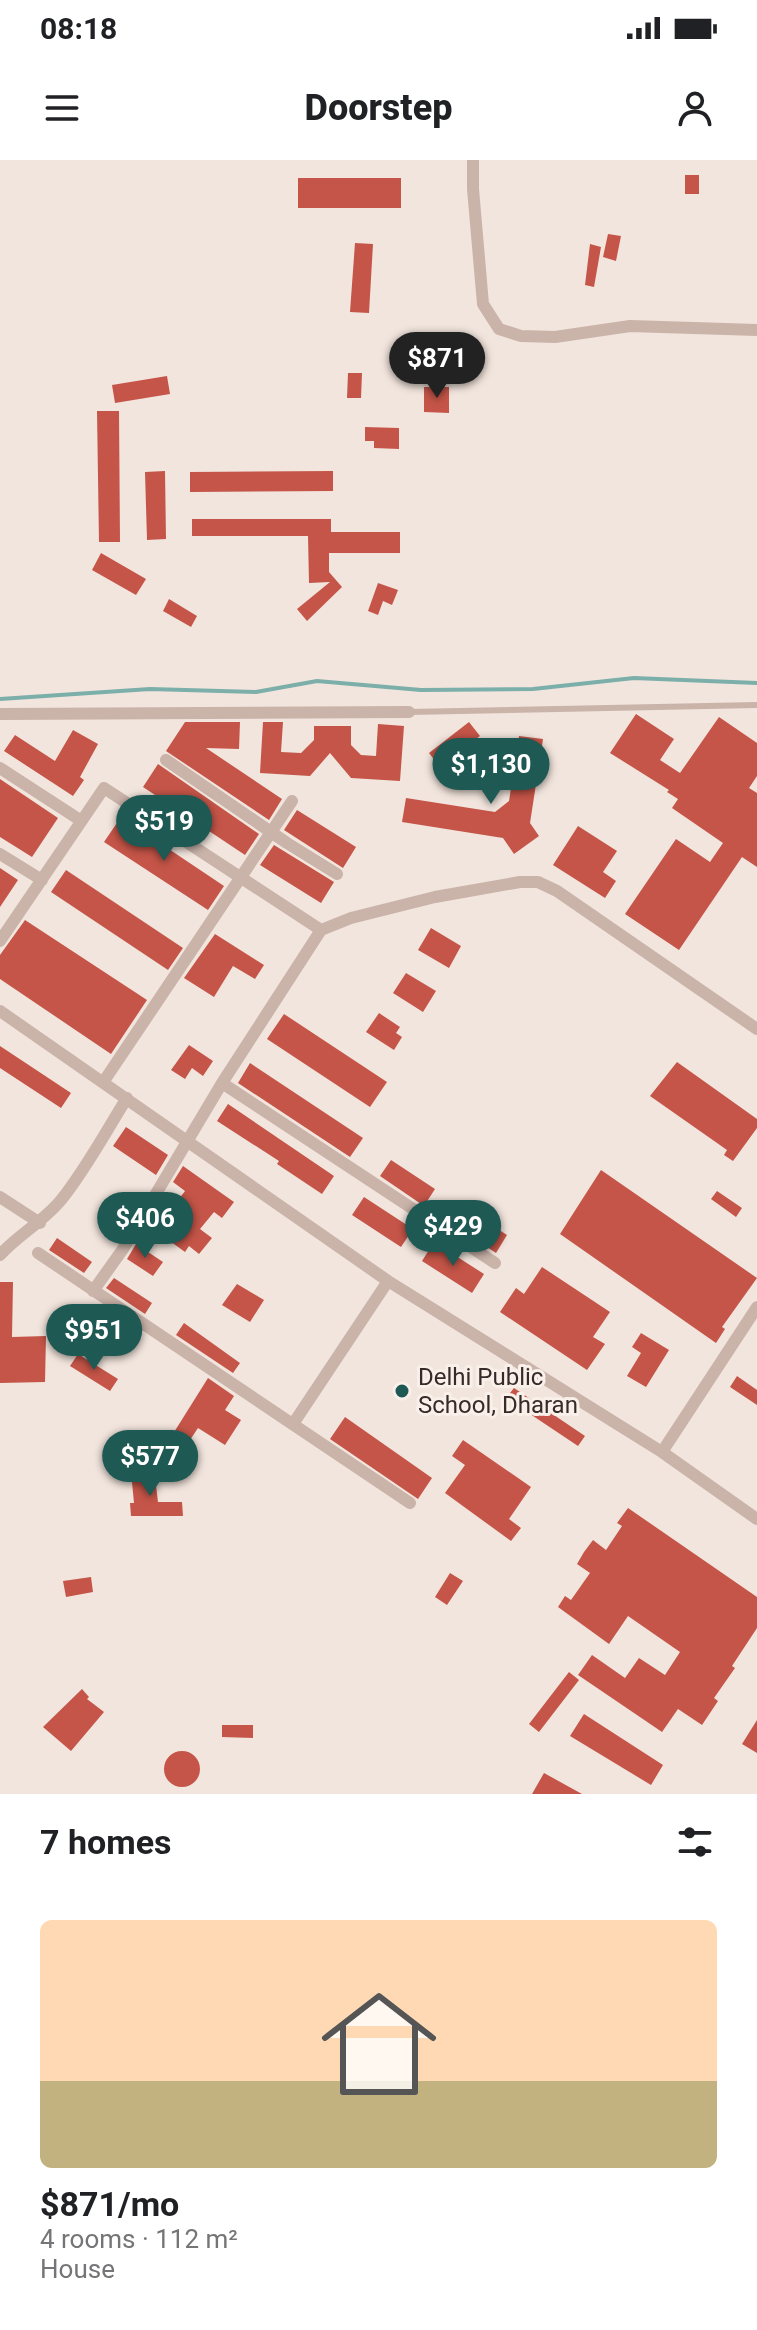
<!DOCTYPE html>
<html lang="en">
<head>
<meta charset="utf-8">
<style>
  :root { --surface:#fff; --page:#f6f6f6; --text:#202124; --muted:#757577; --accent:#1e5954 }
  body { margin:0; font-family:Roboto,sans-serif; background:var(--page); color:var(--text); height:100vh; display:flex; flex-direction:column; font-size:30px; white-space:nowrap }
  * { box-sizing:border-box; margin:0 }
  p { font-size:26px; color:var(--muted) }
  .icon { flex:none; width:44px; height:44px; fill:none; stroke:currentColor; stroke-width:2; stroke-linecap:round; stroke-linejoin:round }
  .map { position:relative; height:1634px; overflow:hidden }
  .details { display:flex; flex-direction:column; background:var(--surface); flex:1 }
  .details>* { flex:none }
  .price { position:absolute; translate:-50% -68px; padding:0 18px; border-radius:28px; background:var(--accent); color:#fff; font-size:26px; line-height:52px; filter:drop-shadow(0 2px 4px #0008) }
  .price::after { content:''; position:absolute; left:50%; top:48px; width:24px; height:18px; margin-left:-12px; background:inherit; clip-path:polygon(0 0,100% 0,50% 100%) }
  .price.current { background:#222; color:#fff }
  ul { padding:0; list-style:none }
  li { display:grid; align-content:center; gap:16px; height:424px; padding:0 40px }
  li span { display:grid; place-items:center; height:248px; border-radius:12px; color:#555 }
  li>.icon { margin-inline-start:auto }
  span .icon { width:144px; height:144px; fill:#fffc; stroke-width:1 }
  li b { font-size:34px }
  h2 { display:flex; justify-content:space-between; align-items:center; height:96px; padding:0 40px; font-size:34px }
  .status { display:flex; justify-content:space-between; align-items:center; height:56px; padding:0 40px; background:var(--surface); direction:ltr }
  .status svg { height:22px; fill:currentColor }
  header { display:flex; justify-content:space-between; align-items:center; height:104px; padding:0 40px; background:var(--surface); font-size:36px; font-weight:800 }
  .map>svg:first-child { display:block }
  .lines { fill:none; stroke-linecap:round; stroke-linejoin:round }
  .stream { stroke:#7cafaa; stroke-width:4 }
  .building { fill:#c55548 }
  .lane { stroke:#cab3a9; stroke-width:6 }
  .street { stroke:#cab3a9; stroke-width:12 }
  .poi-dot { fill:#1e5954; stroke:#faf0ea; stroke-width:3 }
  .labels { text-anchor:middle; stroke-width:6; stroke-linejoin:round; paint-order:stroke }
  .poi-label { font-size:24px; fill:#372b29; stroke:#faf0ea; text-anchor:start }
</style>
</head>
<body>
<div class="status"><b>08:18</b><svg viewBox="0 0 49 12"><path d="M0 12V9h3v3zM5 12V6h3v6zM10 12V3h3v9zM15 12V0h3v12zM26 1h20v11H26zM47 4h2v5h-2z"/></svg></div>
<header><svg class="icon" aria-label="menu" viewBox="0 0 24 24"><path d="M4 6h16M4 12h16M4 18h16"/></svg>Doorstep<svg class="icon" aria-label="person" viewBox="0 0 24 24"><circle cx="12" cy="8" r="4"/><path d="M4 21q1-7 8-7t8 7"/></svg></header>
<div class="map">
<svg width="757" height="1634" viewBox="0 0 757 1634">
  <rect width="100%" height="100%" fill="#f2e5dd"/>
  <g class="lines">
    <!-- stream -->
    <path class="stream" d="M0 539 150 529 256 532 317 521 421 530 533 529 634 518 757 523"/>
  </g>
  <!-- building -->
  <path class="building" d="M685 15H699V34H685Z
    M298 18H401V48H298Z
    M608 74 621 76 616 101 603 97Z
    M355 83 373 84 369 153 350 152Z
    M590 84 601 87 594 127 585 125Z
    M348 213H362L361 238H347Z
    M167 216 170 234 115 243 112 225Z
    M424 227H449V253L424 252Z
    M97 251H119L120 382H99Z
    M365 267 399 268V289L374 288V281H365Z
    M165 311 166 379 147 380 145 312Z
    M333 311V331L190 332V312Z
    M192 359H331V372H400V393H329V412L342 427 307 461 297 449 330 422 309 423 308 376H192Z
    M101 393 146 419 136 435 92 410Z
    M378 423 398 430 392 445 383 441 378 455 368 451Z
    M169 439 197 456 191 467 163 451Z
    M636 554 674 579 660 600 680 613 719 557 757 583V616L749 628 757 633V707L742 697 679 790 625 754 676 679 710 702 723 683 672 648 678 639 667 632 669 630 610 593Z
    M185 562H240L239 589 206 588 282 639 269 660 166 591Z
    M263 562H283L281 592 301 593 314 580V566H351V585L361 595 376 596 378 564 404 566 400 621 351 618 330 593 310 616 260 613Z
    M469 562 480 576 476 579 487 594 459 616 447 600 439 606 429 593Z
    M73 570 98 584 80 617 84 620 73 636 4 591 15 575 55 601Z
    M519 576 543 579 530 663 539 676 514 694 503 678 402 662 406 638 495 652 509 641Z
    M158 604 259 674 245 695 143 627Z
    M0 619 58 658 32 697 0 677Z
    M297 650 356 687 343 708 284 670Z
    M121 657 224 726 208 750 104 682Z
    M578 666 617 691 603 712 616 721 605 738 553 705Z
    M274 685 334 722 321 743 260 705Z
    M0 708 18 720 0 747Z
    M66 710 183 788 168 810 51 732Z
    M25 760 147 840 111 894 0 819V795Z
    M431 768 461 786 449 808 418 790Z
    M215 774 264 805 255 819 233 806 214 837 184 818Z
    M406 813 436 831 423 852 393 833Z
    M379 853 400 867 396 873 402 877 394 890 366 872Z
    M284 854 387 922 370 947 267 879Z
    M189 885 213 901 203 916 192 908 185 919 171 910Z
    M0 886 71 933 61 948 0 908Z
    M677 902 757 959V968L733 1001 724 995 727 990 650 936Z
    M250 903 363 978 350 997 238 923Z
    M228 944 334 1016 322 1034 277 1004 279 1001 217 961Z
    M126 967 168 995 156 1015 113 986Z
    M391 1000 435 1029 424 1046 380 1016Z
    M183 1006 234 1042 222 1058 214 1052 200 1069 212 1078 199 1094 189 1086 185 1092 156 1071 160 1064 153 1058 164 1043 172 1048 185 1031 173 1022Z
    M601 1010 757 1118 722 1167 725 1169 716 1183 560 1074Z
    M717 1031 742 1048 736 1057 711 1039Z
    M364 1037 413 1069 401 1087 352 1055Z
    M459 1044 507 1075 496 1093 448 1061Z
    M57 1078 92 1102 84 1113 49 1090Z
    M434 1082 484 1114 472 1133 422 1101Z
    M136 1084 163 1102 153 1116 127 1099Z
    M542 1107 610 1152 593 1177 605 1184 587 1210 500 1152 516 1128 524 1134Z
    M114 1118 152 1143 145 1154 106 1128Z
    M0 1122H13L12 1177 46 1176 45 1222 0 1223Z
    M237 1124 264 1140 250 1162 222 1145Z
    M184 1163 240 1203 233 1213 176 1175Z
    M641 1173 669 1190 646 1227 627 1216 641 1193 632 1187Z
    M78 1194 118 1219 110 1231 70 1206Z
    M737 1216 757 1230V1245L730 1227Z
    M208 1218 234 1236 225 1250 241 1260 225 1285 198 1268 186 1286 171 1277Z
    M514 1228 585 1276 578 1286 506 1238Z
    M345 1257 432 1318 418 1339 330 1279Z
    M463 1280 531 1327 509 1359 521 1368 511 1381 445 1333 465 1305 452 1296Z
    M154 1309 158 1342H182L183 1356H131L130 1343H134L131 1312Z
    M628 1348 757 1437V1468L732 1506 735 1508 714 1538 718 1541 702 1565 678 1549 662 1572 578 1515 592 1495 625 1518 639 1498 665 1515 680 1492 628 1456 609 1484 558 1447 565 1436 571 1440 590 1413 577 1404 584 1392 593 1380 606 1390 622 1366 617 1363Z
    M450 1413 463 1421 447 1445 435 1437Z
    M91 1417 93 1432 66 1437 63 1421Z
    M569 1512 579 1520 539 1572 529 1564Z
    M82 1529 89 1537 87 1539 104 1552 71 1591 43 1567Z
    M584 1554 663 1605 651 1625 570 1576Z
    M757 1560V1593L742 1584Z
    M222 1565H253V1578L222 1577Z
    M164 1609a18 18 0 1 1 36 0a18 18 0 1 1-36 0Z
    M544 1613 582 1634H532Z"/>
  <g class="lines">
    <!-- lane -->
    <path class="lane" d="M409 552 757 545"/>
    <!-- street -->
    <path class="street" d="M473 0V29L483 144 499 169 521 176 555 177 630 166 757 170
      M0 554 409 552
      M166 600 287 683 337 714
      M0 608 80 660
      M0 694 42 720
      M0 781 104 628 321 770
      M0 851 388 1121 662 1292 757 1359
      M104 921 292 641
      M222 923 495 1103
      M0 1037 40 1063
      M38 1093 410 1343
      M0 1095C19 1074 43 1062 61 1040 86 1009 106 971 127 938
      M93 1131 123 1089 222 923 321 770 351 758 435 737 520 722H538L557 731 757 869
      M293 1264 388 1121
      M662 1292 757 1147"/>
  </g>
  <!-- markers -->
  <circle class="poi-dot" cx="402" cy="1231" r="8"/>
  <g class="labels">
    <!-- poi labels -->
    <g class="poi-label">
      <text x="418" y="1225">Delhi Public<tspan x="418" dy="28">School, Dharan</tspan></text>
    </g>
  </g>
</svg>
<b class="price current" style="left:437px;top:240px">$871</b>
<b class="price" style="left:491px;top:646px">$1,130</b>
<b class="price" style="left:164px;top:703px">$519</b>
<b class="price" style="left:145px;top:1100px">$406</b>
<b class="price" style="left:453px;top:1108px">$429</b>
<b class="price" style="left:94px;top:1212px">$951</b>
<b class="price" style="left:150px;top:1338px">$577</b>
</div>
<section class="details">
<h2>7 homes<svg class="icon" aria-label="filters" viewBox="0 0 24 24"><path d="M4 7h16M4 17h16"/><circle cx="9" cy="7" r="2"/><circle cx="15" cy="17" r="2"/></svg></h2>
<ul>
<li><span style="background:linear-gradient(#ffd9b3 65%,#c2b280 0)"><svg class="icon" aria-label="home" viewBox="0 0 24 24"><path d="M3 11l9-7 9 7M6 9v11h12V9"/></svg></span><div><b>$871/mo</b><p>4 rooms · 112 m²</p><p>House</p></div></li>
</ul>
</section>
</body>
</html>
